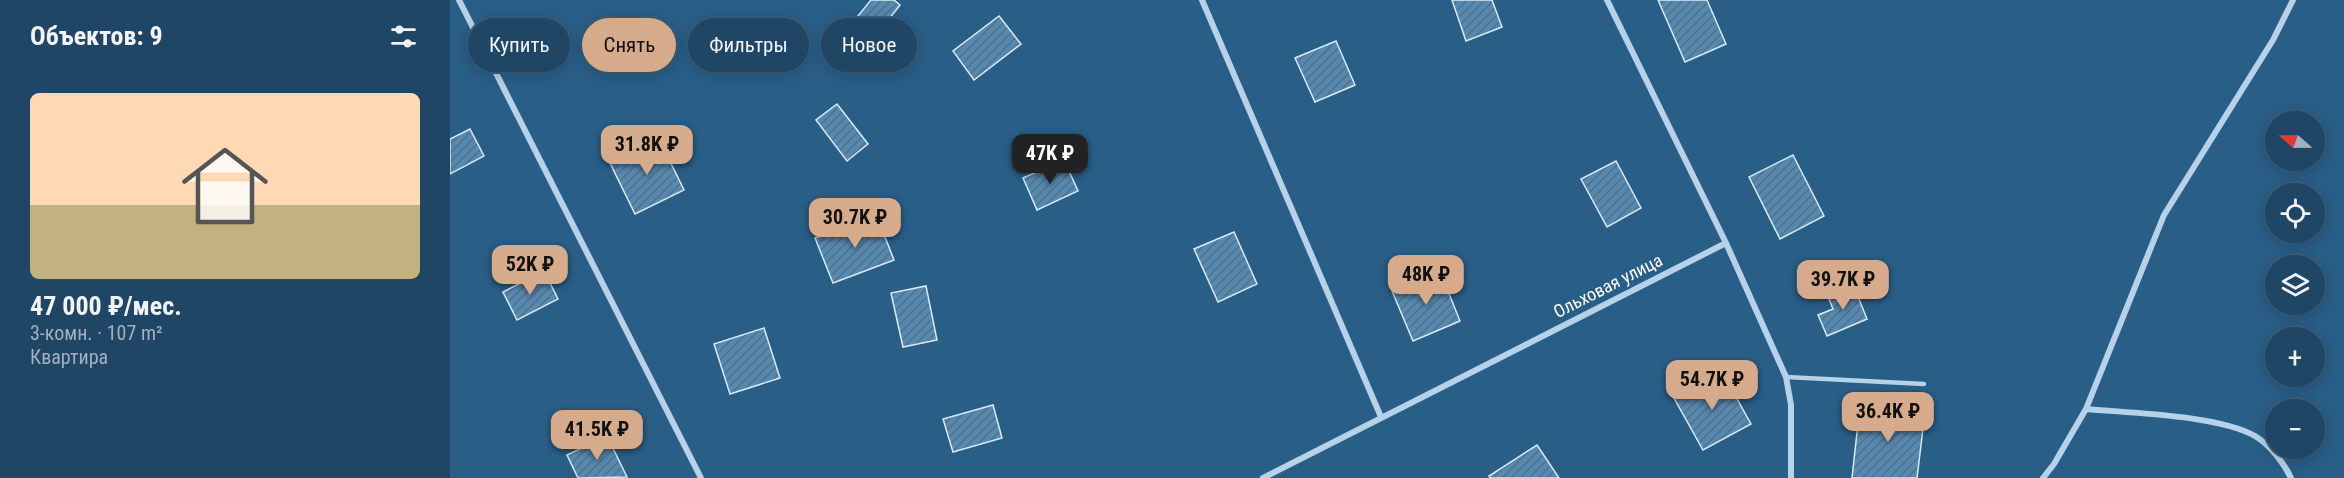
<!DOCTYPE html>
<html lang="ru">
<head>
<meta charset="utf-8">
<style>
  :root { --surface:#1f4665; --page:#274d6b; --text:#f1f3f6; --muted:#a1b1bf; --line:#3c5e79; --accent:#d6ab8b }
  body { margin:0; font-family:"Roboto Condensed",sans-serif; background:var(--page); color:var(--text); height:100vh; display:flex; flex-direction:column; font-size:22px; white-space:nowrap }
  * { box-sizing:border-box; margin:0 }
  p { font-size:20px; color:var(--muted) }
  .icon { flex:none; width:33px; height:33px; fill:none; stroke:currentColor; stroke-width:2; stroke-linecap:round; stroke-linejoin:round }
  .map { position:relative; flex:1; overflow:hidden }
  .drawer { display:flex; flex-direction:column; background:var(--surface); width:450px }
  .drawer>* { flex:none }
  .top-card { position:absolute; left:18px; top:18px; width:570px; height:54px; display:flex; gap:12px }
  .needle { width:39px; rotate:290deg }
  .buttons { position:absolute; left:1815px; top:111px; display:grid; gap:12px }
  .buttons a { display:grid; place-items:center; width:60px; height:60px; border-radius:50%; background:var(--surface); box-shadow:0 3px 15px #0003,0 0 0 2px var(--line); font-size:30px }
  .price { position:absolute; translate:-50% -51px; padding:0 14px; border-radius:12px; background:var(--accent); color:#111; font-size:20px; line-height:39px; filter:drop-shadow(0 2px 3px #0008) }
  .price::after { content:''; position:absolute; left:50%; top:36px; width:18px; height:14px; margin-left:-9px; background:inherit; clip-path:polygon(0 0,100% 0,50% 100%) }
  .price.selected { background:#222; color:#fff }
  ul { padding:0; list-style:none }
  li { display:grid; align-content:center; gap:12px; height:318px; padding:0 30px }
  li span { display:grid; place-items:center; height:186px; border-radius:9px; color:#555 }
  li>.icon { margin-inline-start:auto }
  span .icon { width:108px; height:108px; fill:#fffc; stroke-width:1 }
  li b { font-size:26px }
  h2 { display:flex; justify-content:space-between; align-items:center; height:72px; padding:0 30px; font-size:26px }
  .chip { padding:0 21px; border-radius:27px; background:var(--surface); box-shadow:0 3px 15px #0003,0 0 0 2px var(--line); font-size:21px; line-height:54px }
  .chip.selected { background:var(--accent); color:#111 }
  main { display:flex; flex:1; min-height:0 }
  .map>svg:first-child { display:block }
  .building { fill:url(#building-hatch); stroke:#d9eaf6; stroke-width:1.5 }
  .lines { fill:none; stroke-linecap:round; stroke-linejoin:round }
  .service { stroke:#b5d2e8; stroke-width:4.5 }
  .minor { stroke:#b5d2e8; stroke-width:6 }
  .labels { text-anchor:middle; stroke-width:5; stroke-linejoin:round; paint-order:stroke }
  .street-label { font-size:18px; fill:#fff; stroke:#295e87 }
</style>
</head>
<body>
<main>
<section class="drawer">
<h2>Объектов: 9<svg class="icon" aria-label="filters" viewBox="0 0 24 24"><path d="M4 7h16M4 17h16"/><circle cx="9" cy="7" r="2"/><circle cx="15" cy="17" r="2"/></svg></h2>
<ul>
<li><span style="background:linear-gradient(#ffd9b3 60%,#c2b280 0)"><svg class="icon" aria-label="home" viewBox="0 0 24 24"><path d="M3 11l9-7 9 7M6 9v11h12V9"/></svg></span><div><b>47 000 ₽/мес.</b><p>3-комн. · 107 m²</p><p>Квартира</p></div></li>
</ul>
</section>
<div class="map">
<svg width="1894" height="478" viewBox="0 0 1894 478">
  <defs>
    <pattern id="building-hatch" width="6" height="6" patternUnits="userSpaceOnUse" patternTransform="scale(1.5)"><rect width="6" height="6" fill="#5689b0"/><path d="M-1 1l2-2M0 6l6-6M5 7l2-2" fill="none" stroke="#527188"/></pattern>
  </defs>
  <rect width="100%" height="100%" fill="#295e87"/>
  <!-- building -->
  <path class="building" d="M421 0H444L450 5 424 38 404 21Z
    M1002 0H1042L1052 27 1016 41Z
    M1208 0H1257L1276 44 1235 62Z
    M549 16 571 44 524 80 503 51Z
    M886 41 905 85 865 102 845 58Z
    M387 104 418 144 397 161 366 120Z
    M20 129 34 156 0 174V139Z
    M209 139 234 190 185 214 160 163Z
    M1343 155 1374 216 1330 239 1299 177Z
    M614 160 628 191 587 210 573 178Z
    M1166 161 1191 208 1157 227 1131 179Z
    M426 214 444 260 383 283 365 238Z
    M784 232 807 284 768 302 744 249Z
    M94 271 108 299 67 320 53 292Z
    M990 271 1010 321 963 341 942 291Z
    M1403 284 1417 319 1377 336 1368 315 1383 309 1377 294Z
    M476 286 487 340 453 347 441 293Z
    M314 328 330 378 280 394 264 344Z
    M1272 372 1301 424 1253 450 1224 398Z
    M543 405 552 438 503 452 493 419Z
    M1410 405 1475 412 1467 478H1402Z
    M157 436 177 477 128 478 117 455Z
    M1087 445 1109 478H1040L1039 476Z"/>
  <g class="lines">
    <!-- service -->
    <path class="service" d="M1336 377 1474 384"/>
    <!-- minor -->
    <path class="minor" d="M9 0 251 478
      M752 0 931 417
      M1276 243 1336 377 1341 405V478
      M1636 409C1680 413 1768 415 1805 436 1820 445 1834 463 1841 478
      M813 478 1276 243 1157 0
      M1593 478 1604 464 1636 409 1714 215 1823 40 1843 0"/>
  </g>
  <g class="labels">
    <!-- street labels -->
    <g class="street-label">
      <text transform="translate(1158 286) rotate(-27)" y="6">Ольховая улица</text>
    </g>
  </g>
</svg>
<div class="buttons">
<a><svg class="needle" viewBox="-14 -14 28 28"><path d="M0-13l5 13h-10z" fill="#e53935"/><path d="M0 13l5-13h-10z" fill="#a1b1bf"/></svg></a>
<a><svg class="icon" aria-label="locate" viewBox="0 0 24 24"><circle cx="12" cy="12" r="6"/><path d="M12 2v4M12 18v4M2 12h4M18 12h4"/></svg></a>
<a><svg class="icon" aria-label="layers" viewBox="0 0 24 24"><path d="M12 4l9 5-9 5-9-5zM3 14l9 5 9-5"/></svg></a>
<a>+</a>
<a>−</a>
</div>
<b class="price" style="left:197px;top:176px">31.8K ₽</b>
<b class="price selected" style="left:600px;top:185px">47K ₽</b>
<b class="price" style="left:405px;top:249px">30.7K ₽</b>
<b class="price" style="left:80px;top:296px">52K ₽</b>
<b class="price" style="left:976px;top:306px">48K ₽</b>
<b class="price" style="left:1393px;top:311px">39.7K ₽</b>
<b class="price" style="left:1262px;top:411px">54.7K ₽</b>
<b class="price" style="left:1438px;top:443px">36.4K ₽</b>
<b class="price" style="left:147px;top:461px">41.5K ₽</b>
<div class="top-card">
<a class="chip">Купить</a>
<a class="chip selected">Снять</a>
<a class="chip">Фильтры</a>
<a class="chip">Новое</a>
</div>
</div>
</main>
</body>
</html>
